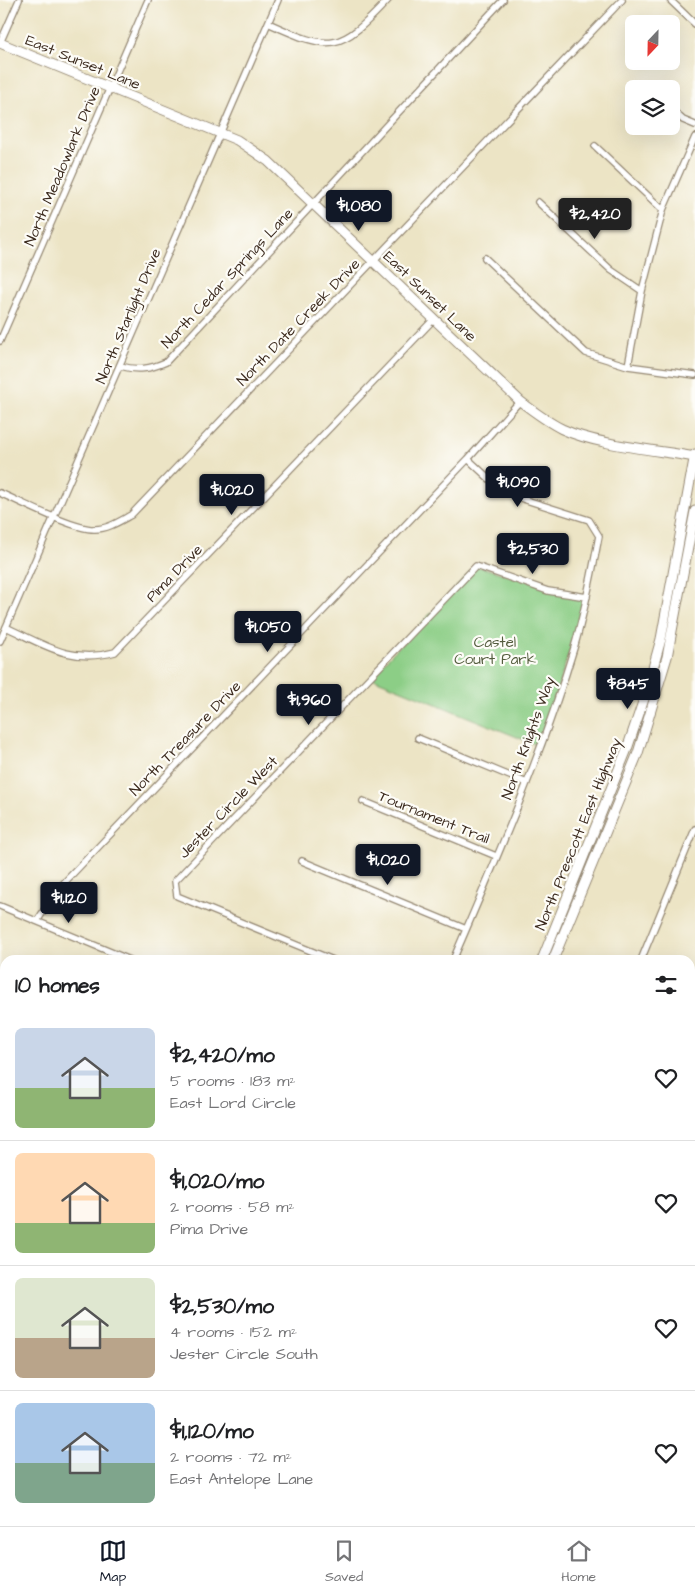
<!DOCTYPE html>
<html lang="en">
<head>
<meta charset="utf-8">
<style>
  :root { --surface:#fff; --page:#f6f6f6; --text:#202124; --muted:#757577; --line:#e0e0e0; --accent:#111827 }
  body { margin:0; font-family:"Architects Daughter",sans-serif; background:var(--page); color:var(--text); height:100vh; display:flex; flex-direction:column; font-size:19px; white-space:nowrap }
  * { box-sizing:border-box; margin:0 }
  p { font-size:16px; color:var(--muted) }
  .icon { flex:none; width:28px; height:28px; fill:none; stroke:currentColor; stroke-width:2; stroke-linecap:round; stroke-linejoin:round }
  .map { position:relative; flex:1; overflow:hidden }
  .side { position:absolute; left:0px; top:955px; width:695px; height:571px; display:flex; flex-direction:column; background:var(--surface); border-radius:15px 15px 0 0; box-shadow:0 5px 20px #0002 }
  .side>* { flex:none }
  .needle { width:32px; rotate:202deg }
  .controls { position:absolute; left:625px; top:15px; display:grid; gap:10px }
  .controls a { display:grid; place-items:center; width:55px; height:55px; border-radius:8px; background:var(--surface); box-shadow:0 5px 20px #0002; font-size:25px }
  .price { position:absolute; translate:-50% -42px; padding:0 11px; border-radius:5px; background:var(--accent); color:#fff; font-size:16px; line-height:32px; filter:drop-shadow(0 1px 2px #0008) }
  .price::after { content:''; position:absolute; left:50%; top:30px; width:15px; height:11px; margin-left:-8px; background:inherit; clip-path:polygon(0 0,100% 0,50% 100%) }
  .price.current { background:#222; color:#fff }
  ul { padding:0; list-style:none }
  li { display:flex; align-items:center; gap:15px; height:125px; padding:0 15px }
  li+li { border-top:1px solid var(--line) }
  li span { display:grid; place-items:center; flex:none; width:140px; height:100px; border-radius:8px; color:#555 }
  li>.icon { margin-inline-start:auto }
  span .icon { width:60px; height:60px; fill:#fffc; stroke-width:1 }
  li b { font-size:21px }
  h2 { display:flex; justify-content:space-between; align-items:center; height:60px; padding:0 15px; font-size:21px }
  .tab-bar { display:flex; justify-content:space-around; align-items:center; height:70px; border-top:1px solid var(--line); background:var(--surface); font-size:14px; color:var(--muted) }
  .tab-bar a { display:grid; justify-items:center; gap:2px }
  .tab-bar .current { color:var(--accent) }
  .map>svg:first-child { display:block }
  .green { fill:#8cce86; stroke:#647c52 }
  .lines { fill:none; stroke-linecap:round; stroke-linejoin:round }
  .street-casing { stroke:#948772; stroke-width:8 }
  .secondary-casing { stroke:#948772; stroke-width:11 }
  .street { stroke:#fff; stroke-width:5.5 }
  .secondary { stroke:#fff; stroke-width:9 }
  .labels { text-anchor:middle; stroke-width:4.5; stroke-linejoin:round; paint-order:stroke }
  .street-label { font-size:15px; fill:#3b2a1e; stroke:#fdfcf7 }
  .park-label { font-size:15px; fill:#535b3d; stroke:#fdfcf7 }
</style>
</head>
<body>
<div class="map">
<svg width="695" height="1526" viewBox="0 0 695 1526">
  <rect width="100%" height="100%" fill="#fdfcf7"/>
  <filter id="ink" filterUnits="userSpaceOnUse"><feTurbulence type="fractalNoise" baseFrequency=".02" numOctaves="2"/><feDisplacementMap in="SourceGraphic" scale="10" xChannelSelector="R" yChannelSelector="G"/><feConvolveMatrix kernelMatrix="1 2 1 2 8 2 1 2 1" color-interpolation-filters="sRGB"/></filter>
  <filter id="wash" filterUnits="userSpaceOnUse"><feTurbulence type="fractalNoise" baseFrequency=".0096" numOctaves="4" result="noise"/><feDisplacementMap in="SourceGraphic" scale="20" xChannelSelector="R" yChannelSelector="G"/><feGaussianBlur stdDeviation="1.12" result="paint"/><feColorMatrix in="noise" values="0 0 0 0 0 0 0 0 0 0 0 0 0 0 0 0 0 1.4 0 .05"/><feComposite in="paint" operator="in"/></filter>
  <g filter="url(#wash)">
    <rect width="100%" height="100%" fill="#ece4c5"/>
    <!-- green -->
    <path class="green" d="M476 566 587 597 539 746 370 677Z
      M695 1289V1526H577L579 1521H690V1294Z"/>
  </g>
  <g filter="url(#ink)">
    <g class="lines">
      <defs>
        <path id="street" d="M670 0 695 24
          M268 23C332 52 339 52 388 0
          M0 43 19 0
          M671 109 683 120 695 125
          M595 146 663 210
          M538 202 611 270 642 291
          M485 258 586 353 628 366 695 375
          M0 341 148 0
          M120 366C138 371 150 369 166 362L503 0
          M628 366 642 291 663 210 695 137
          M0 493C21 502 75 530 95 529 108 529 120 521 131 515L622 0
          M6 627C44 645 71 664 115 652L434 319
          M0 641 278 0
          M418 738 527 783
          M363 801 496 856
          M302 861 466 929
          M0 906 130 960
          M37 921 60 887 468 459 520 401
          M333 960 177 896 175 881 476 566 548 591 587 597
          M453 960C497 858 542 754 574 648 585 611 592 573 599 536L589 520 523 499 496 485 468 459
          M641 960 695 829
          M690 1091 695 1079
          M0 1165 5 1168
          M0 1329 5 1325
          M245 1521 247 1526
          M307 1526 322 1522 353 1526
          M459 1526 461 1521"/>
        <path id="secondary" d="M0 43 237 140 268 161 520 401C533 411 546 421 562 429 596 445 656 450 695 457
          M542 960 627 749 646 693 661 639 695 454
          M553 960 638 753 667 657 695 511
          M690 1270 695 1265
          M0 1444 5 1445
          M124 1521 127 1526
          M184 1526 191 1521
          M548 1526 551 1521
          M561 1526 563 1521"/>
      </defs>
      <!-- street casing -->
      <use href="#street" class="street-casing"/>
      <!-- secondary casing -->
      <use href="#secondary" class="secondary-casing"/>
      <!-- street -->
      <use href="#street" class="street"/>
      <!-- secondary -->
      <use href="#secondary" class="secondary"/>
    </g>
  </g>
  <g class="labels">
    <!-- street labels -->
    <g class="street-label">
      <text transform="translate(83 62) rotate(22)" y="5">East Sunset Lane</text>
      <text transform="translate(62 166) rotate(-67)" y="5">North Meadowlark Drive</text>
      <text transform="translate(227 278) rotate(-47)" y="5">North Cedar Springs Lane</text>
      <text transform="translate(430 296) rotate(44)" y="5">East Sunset Lane</text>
      <text transform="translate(128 316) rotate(-67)" y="5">North Starlight Drive</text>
      <text transform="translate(298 322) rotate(-46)" y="5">North Date Creek Drive</text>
      <text transform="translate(174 573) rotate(-46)" y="5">Pima Drive</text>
      <text transform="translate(185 738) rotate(-46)" y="5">North Treasure Drive</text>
      <text transform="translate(528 738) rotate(-70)" y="5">North Knights Way</text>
      <text transform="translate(228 807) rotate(-46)" y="5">Jester Circle West</text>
      <text transform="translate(434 817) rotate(22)" y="5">Tournament Trail</text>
      <text transform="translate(578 834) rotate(-68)" y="5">North Prescott East Highway</text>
    </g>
    <!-- park labels -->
    <g class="park-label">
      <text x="495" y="647">Castel<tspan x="495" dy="17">Court Park</tspan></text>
    </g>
  </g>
</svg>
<div class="controls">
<a><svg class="needle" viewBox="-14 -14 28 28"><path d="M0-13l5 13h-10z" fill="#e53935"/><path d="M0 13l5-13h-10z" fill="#757577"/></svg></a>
<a><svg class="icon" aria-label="layers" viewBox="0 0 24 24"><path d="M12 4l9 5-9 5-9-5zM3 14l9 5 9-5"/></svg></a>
</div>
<b class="price" style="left:359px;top:232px">$1,080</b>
<b class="price current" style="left:595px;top:240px">$2,420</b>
<b class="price" style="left:518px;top:508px">$1,090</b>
<b class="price" style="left:232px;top:516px">$1,020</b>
<b class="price" style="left:533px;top:575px">$2,530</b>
<b class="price" style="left:268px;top:653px">$1,050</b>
<b class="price" style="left:628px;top:710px">$845</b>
<b class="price" style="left:309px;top:726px">$1,960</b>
<b class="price" style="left:388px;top:886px">$1,020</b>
<b class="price" style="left:69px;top:924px">$1,120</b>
<section class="side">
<h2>10 homes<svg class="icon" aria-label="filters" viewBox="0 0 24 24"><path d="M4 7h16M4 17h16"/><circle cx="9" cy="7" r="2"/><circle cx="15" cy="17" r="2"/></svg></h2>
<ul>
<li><span style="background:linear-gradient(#c9d6e8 60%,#8fb573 0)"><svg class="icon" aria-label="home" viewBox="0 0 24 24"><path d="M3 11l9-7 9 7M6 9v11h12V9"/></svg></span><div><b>$2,420/mo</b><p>5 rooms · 183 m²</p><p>East Lord Circle</p></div><svg class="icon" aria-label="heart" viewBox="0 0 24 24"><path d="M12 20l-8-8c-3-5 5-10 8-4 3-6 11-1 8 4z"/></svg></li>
<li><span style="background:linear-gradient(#ffd9b3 70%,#8fb573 0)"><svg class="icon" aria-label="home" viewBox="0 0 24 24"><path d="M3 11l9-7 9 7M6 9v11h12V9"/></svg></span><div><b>$1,020/mo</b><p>2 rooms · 58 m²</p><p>Pima Drive</p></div><svg class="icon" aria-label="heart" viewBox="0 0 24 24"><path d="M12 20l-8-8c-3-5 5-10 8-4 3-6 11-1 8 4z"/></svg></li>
<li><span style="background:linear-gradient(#dfe7d0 60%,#b9a48a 0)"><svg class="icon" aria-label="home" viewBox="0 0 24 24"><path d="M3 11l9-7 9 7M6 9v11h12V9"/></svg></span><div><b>$2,530/mo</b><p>4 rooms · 152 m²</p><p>Jester Circle South</p></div><svg class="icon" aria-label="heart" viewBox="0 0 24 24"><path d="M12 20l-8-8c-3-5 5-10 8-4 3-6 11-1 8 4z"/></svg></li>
<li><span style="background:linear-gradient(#a9c7e8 60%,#7fa58c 0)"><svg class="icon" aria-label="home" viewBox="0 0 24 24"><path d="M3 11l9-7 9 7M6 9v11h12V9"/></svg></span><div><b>$1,120/mo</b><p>2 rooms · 72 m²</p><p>East Antelope Lane</p></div><svg class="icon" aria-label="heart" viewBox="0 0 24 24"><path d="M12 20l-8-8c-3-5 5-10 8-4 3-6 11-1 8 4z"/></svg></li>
</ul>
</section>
</div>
<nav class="tab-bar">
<a class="current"><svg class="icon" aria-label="map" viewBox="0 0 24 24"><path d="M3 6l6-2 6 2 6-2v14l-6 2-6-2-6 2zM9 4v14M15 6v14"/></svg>Map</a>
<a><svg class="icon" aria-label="saved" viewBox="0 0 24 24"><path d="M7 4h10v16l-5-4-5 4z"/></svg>Saved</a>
<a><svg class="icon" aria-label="home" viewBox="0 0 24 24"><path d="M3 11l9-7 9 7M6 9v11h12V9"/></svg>Home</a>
</nav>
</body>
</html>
